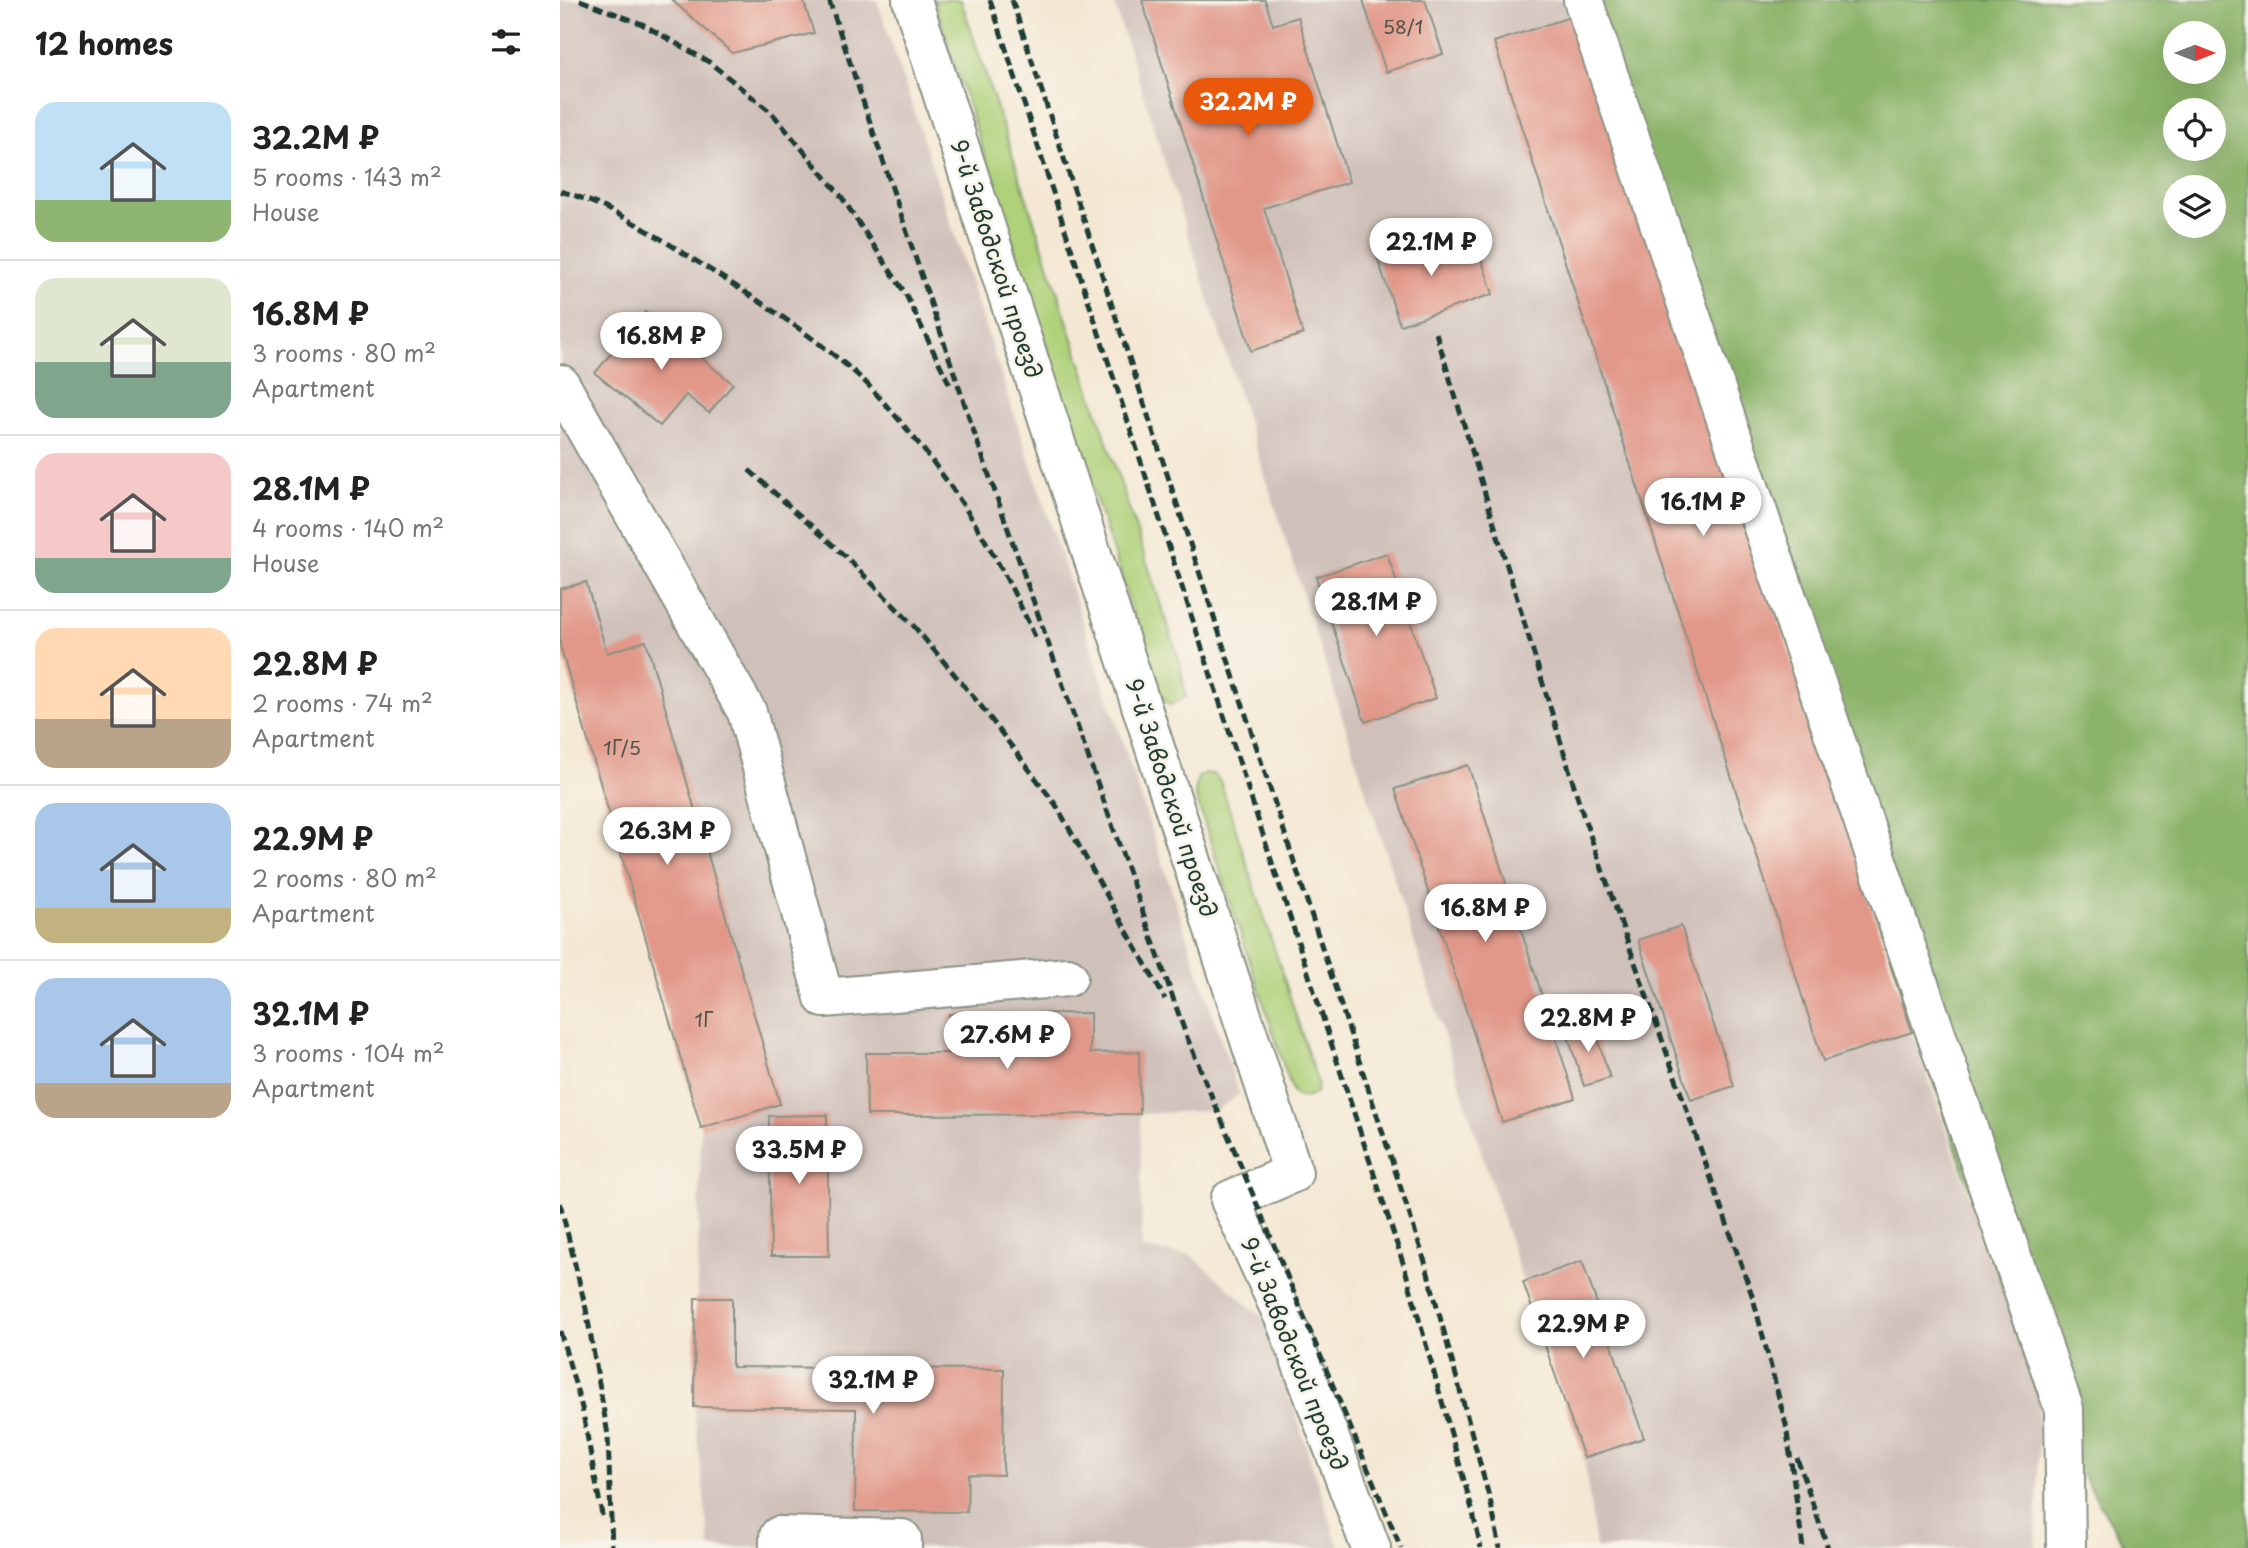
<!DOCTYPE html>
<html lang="en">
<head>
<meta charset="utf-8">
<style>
  :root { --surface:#fff; --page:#f2f2f2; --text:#222; --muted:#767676; --line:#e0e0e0; --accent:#ea580c }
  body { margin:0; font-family:"Playpen Sans",sans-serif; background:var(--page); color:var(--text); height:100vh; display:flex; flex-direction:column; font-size:26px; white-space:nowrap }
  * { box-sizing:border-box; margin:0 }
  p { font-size:23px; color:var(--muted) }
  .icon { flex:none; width:38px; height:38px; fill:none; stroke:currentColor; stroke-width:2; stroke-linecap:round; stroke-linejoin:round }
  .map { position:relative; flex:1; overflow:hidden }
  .panel { display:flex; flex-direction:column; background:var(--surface); width:560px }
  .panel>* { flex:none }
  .needle { width:46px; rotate:90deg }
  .buttons { position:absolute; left:1603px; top:21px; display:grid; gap:14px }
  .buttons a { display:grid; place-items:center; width:63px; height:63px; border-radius:50%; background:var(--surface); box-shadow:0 7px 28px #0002; font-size:35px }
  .price { position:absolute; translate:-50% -60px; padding:0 16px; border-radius:24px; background:#fff; color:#222; font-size:23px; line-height:46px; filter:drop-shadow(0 2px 4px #0008) }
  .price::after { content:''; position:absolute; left:50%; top:42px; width:21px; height:16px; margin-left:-10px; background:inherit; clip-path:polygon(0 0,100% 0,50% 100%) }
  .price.active { background:var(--accent); color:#fff }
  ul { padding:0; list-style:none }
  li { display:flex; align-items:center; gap:21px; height:175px; padding:0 35px }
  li+li { border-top:2px solid var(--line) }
  li span { display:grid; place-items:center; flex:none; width:196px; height:140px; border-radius:21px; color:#555 }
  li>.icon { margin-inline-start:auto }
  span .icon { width:84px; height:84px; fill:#fffc; stroke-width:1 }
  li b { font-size:30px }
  h2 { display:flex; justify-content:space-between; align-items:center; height:84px; padding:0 35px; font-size:30px }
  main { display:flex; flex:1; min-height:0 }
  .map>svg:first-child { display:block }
  .industrial { fill:#cfc0ba }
  .green { fill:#afd179; stroke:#678756; stroke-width:2 }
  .forest { fill:#8bb369; stroke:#55784e; stroke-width:2; fill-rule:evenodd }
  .building { fill:#e19889 }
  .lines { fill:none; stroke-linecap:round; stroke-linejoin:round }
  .minor-casing { stroke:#8a9284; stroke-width:42 }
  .minor { stroke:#fff; stroke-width:38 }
  .rail { stroke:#1f3d34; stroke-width:5; stroke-dasharray:10 5; stroke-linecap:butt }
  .labels { text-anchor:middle; stroke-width:5; stroke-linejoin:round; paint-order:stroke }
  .number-label { font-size:19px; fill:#505449 }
  .street-label { font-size:23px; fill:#1f3d34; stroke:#f7f3e8 }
</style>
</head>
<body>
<main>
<section class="panel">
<h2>12 homes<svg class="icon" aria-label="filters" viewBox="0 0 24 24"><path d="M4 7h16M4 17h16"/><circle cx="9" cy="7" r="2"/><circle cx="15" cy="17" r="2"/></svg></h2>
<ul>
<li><span style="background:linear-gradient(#bfe0f5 70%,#8fb573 0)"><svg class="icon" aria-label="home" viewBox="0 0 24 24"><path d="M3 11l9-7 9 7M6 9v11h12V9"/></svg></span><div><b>32.2M ₽</b><p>5 rooms · 143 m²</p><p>House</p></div></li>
<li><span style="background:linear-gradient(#dfe7d0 60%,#7fa58c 0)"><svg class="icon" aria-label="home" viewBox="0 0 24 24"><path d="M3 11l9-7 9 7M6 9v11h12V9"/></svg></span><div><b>16.8M ₽</b><p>3 rooms · 80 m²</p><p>Apartment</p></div></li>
<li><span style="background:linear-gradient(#f6c9c9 75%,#7fa58c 0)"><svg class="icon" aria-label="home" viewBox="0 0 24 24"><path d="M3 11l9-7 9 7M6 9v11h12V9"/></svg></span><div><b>28.1M ₽</b><p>4 rooms · 140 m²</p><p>House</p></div></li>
<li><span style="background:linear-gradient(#ffd9b3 65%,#b9a48a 0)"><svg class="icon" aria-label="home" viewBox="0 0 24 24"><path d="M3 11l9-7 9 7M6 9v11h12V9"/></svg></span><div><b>22.8M ₽</b><p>2 rooms · 74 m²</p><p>Apartment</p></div></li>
<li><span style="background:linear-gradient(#a9c7e8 75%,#c2b280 0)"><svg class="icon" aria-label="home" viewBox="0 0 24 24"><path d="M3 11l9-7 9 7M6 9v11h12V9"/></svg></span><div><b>22.9M ₽</b><p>2 rooms · 80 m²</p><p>Apartment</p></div></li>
<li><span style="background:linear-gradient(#a9c7e8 75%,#b9a48a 0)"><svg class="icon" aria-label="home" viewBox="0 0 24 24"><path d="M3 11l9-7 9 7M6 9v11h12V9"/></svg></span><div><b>32.1M ₽</b><p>3 rooms · 104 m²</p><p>Apartment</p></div></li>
</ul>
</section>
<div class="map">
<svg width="1688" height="1548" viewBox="0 0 1688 1548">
  <rect width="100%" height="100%" fill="#f7f3e8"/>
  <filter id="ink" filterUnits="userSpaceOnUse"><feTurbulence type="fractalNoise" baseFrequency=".0143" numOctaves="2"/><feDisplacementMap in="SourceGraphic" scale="14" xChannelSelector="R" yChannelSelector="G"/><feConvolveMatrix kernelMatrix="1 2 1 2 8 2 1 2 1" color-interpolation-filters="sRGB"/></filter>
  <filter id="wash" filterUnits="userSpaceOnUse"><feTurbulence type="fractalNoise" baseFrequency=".00686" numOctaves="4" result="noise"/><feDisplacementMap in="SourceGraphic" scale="28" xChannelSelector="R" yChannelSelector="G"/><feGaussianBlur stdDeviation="1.57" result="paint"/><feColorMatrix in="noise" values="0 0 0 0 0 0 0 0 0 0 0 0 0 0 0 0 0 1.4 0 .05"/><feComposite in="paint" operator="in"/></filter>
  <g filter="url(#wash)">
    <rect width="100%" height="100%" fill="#f4e8d4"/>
    <!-- industrial -->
    <path class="industrial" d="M0 0H317L679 1094 657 1110 580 1114 582 1249 631 1255 705 1320 779 1548H150L134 1407 141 1128 0 645Z
      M553 0H1018L1352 1032 1480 1403 1476 1548H1036L1024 1458 963 1282Z"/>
    <!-- green -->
    <path class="green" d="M374 0H401L620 663 626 697 610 705 599 693Z
      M645 773 654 775 660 781 758 1084 756 1093C748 1099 742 1099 733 1093L635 794 638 777Z"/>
    <!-- forest -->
    <path class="forest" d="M1021 0H1688V1548H1566L1480 1403 1022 13ZM1615 33H1654V72H1615ZM1615 110H1654V149H1615ZM1615 187H1654V226H1615Z"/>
    <g id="blocks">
      <!-- building -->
      <path class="building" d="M112 0H243L254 33 172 53Z
        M582 0H705L713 25 738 17 789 182 704 208 743 334 691 351Z
        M803 0H865L883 54 826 72Z
        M1022 13 1352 1032 1263 1061 934 42Z
        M871 232 880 259 917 246 933 294 840 325 815 251Z
        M85 312 173 384 149 413 126 395 100 426 35 373Z
        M827 553 876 698 805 722 756 577Z
        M26 582 47 653 86 641 220 1104 141 1128 0 645V589Z
        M908 765 1015 1098 942 1122 835 789Z
        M1121 926 1174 1086 1131 1100 1078 940Z
        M530 1013V1053L579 1052 580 1114 307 1115 306 1053H389V1014Z
        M1032 1021 1050 1078 1024 1086 1006 1030Z
        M267 1115 269 1256H211L209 1116Z
        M1022 1261 1084 1438 1024 1458 963 1282Z
        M135 1298H172V1367L444 1369 443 1475 408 1474 407 1512 295 1511 296 1409 134 1407Z"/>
    </g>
  </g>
  <g filter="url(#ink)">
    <use href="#blocks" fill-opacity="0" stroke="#8a9284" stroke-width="2"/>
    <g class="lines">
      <defs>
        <path id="minor" d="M352 0 733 1173 670 1200 726 1322 811 1548
          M1023 0 1504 1409 1506 1548
          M0 384 187 712 264 998 508 977
          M219 1548V1536L342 1539V1548"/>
      </defs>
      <!-- minor casing -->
      <use href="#minor" class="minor-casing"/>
      <!-- minor -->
      <use href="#minor" class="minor"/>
      <!-- rail -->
      <path class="rail" d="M20 0 82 24 149 62 212 113 281 196 345 293 390 385
        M269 0 416 438 626 1035 841 1548
        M430 0 845 1269 912 1509 921 1548
        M452 0 865 1262 931 1504 940 1548
        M0 191C51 205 96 236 141 264 196 299 252 334 301 378 312 388 322 401 333 413 394 482 439 557 477 641
        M876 333 1023 815 1193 1298 1226 1425 1243 1548
        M189 470 285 556 352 624 421 706 496 805 605 999
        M0 1203 26 1309 48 1435 52 1548
        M0 1331 22 1408 43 1520
        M1237 1458 1268 1548"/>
    </g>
  </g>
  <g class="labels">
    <!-- number labels -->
    <g class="number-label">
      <text x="843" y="34">58/1</text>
      <text x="62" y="755">1Г/5</text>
      <text x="144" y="1027">1Г</text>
    </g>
    <!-- street labels -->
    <g class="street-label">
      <text transform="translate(436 259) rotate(72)" y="8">9-й Заводской проезд</text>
      <text transform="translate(611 798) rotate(72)" y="8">9-й Заводской проезд</text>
      <text transform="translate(734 1354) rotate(68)" y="8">9-й Заводской проезд</text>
    </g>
  </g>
</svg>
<div class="buttons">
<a><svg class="needle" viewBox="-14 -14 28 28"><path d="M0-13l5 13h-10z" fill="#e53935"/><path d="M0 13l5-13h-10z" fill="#767676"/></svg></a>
<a><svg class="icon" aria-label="locate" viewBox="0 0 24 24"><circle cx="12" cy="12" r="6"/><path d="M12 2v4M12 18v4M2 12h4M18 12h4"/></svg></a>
<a><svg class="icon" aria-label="layers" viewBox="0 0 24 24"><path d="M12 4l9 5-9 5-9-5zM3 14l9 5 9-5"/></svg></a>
</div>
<b class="price active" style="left:688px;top:138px">32.2M ₽</b>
<b class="price" style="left:871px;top:278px">22.1M ₽</b>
<b class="price" style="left:101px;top:372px">16.8M ₽</b>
<b class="price" style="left:1143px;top:538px">16.1M ₽</b>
<b class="price" style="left:816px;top:638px">28.1M ₽</b>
<b class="price" style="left:107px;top:867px">26.3M ₽</b>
<b class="price" style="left:925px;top:944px">16.8M ₽</b>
<b class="price" style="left:1028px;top:1054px">22.8M ₽</b>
<b class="price" style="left:447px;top:1071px">27.6M ₽</b>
<b class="price" style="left:239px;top:1186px">33.5M ₽</b>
<b class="price" style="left:1023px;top:1360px">22.9M ₽</b>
<b class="price" style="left:313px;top:1416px">32.1M ₽</b>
</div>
</main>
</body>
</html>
